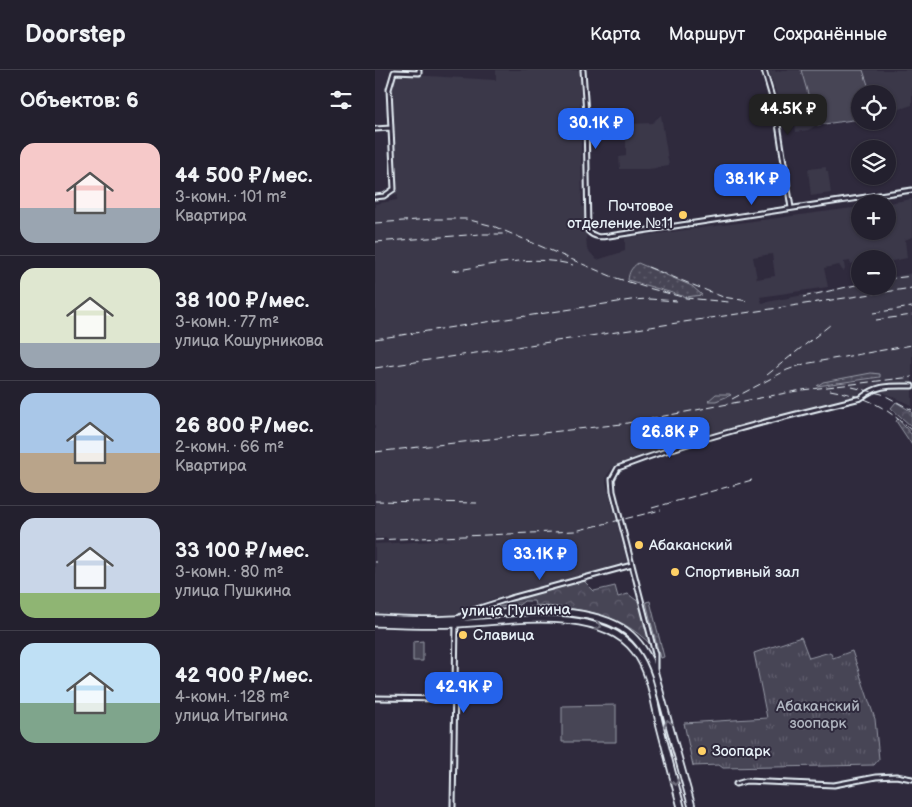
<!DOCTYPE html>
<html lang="ru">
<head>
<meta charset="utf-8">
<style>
  :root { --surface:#23202e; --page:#2f2d3a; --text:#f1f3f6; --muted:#a3a3aa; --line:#403e4a; --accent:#2563eb }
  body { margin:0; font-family:"Balsamiq Sans",sans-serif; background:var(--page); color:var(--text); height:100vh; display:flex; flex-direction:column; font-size:19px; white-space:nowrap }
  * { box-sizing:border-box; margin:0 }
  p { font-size:16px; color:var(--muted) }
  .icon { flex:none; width:28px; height:28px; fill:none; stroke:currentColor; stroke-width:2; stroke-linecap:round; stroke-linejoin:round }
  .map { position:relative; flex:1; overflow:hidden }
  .sheet { display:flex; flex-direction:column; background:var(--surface); width:375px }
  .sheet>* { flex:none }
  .tools { position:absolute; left:476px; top:15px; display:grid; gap:10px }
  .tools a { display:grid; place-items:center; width:45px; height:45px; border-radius:50%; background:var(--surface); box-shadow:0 1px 4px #0004,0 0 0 1px var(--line); font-size:25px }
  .price { position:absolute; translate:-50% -42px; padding:0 11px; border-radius:10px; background:var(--accent); color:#fff; font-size:16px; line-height:32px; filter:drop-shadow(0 1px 2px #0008) }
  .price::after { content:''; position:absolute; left:50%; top:30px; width:15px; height:11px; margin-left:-8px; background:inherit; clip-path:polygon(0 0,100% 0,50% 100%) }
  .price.selected { background:#222; color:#fff }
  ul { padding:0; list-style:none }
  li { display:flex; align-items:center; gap:15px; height:125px; padding:0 20px }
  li+li { border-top:1px solid var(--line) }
  li span { display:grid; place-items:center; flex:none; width:140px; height:100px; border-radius:15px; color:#555 }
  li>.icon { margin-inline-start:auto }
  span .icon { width:60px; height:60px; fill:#fffc; stroke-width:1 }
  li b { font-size:21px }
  h2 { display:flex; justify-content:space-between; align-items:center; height:60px; padding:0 20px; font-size:21px }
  header { display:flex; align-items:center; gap:30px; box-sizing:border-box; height:70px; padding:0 25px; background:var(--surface); border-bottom:1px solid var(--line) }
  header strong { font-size:24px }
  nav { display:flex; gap:28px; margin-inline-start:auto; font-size:18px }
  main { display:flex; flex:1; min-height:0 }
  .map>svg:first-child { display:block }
  .built { fill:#3b3749; fill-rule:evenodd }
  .grass { fill:url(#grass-dots); stroke:#979aa6 }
  .forest { fill:url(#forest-crowns); stroke:#979aa6 }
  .park { fill:url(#park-tufts); stroke:#979aa6 }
  .garden { fill:#464455; stroke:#979aa6 }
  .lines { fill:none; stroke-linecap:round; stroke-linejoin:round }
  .street-casing { stroke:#e8f1f8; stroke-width:7 }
  .primary-casing { stroke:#e8f1f8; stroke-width:9 }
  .street { stroke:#2f2a3d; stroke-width:3 }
  .primary { stroke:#2f2a3d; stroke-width:5.5 }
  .rail { stroke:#e8f1f8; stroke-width:1; stroke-dasharray:8 4; stroke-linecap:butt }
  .oneway { stroke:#70707e }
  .poi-dot { fill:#ffd166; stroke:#2f2a3d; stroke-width:2 }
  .labels { text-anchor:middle; stroke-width:4; stroke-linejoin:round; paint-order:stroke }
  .poi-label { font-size:15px; fill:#e8f1f8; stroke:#2f2a3d; text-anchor:start }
  .street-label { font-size:15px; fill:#e8f1f8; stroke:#2f2a3d }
  .park-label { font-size:15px; fill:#afb4bf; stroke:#2f2a3d }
</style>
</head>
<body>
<header>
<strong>Doorstep</strong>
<nav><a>Карта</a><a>Маршрут</a><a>Сохранённые</a></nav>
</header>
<main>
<section class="sheet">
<h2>Объектов: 6<svg class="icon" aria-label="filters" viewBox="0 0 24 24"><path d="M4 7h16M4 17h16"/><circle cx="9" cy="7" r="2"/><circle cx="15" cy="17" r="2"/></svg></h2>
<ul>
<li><span style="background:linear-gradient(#f6c9c9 65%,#9aa5b1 0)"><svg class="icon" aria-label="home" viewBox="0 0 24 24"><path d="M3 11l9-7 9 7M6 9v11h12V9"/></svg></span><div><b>44 500 ₽/мес.</b><p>3-комн. · 101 m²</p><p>Квартира</p></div></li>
<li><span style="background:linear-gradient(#dfe7d0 75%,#9aa5b1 0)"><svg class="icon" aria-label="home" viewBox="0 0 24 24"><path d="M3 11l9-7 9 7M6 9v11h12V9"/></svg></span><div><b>38 100 ₽/мес.</b><p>3-комн. · 77 m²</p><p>улица Кошурникова</p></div></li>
<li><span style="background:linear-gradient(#a9c7e8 60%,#b9a48a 0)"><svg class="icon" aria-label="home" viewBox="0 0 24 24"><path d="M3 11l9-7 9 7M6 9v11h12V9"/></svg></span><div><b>26 800 ₽/мес.</b><p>2-комн. · 66 m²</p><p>Квартира</p></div></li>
<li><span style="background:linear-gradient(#c9d6e8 75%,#8fb573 0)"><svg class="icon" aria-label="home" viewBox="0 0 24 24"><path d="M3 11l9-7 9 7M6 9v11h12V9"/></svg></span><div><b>33 100 ₽/мес.</b><p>3-комн. · 80 m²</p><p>улица Пушкина</p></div></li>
<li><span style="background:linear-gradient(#bfe0f5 60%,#7fa58c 0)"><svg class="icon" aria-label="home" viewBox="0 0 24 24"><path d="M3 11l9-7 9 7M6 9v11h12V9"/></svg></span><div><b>42 900 ₽/мес.</b><p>4-комн. · 128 m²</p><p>улица Итыгина</p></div></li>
</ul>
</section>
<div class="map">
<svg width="537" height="737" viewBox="0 0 537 737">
  <defs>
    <pattern id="grass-dots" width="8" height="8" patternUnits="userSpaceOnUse" patternTransform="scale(1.25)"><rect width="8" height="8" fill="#464455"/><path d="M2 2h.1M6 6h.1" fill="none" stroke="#615f6e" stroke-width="1.8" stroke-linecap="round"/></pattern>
    <pattern id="forest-crowns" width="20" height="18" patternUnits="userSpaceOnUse" patternTransform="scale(1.25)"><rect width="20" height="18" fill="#464455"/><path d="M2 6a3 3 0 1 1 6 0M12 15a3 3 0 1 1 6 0" fill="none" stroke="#615f6e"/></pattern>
    <pattern id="park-tufts" width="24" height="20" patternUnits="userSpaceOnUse" patternTransform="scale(1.25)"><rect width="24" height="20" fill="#464455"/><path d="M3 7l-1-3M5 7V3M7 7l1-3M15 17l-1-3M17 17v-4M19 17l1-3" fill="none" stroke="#615f6e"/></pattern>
  </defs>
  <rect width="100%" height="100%" fill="#2f2a3d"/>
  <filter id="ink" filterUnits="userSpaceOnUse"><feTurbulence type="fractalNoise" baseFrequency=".02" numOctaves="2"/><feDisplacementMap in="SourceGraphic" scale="10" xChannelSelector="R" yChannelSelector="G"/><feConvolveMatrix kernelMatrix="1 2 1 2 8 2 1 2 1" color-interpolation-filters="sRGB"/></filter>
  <g filter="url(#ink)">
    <!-- built -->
    <path class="built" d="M121 0H205L207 136 209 137 212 179 222 190 250 181V168L485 137V161H512V134H508L537 129V167L530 170 532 188 513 192 512 189H485V192L476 194 475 191 469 192 470 200 468 201 464 195 449 198 453 217 385 227 387 233 485 214V216H512L513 208 537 203V337L532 333 494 316 476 329 321 367 239 396 232 405 231 412 252 493 120 528 73 547 0 545V474L76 470 0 468V134L22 130 23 125 19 124 20 110 15 19 20 4 121 10ZM397 184 400 206 382 209 378 187Z
      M400 0 401 2 407 0H426L442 55 433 60 421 62 419 42 426 41V38L407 41 394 1Z
      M488 0H537V35L513 43 512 24H496Z
      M286 45 294 96 274 99H245L244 87 251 86V54L277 53Z
      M451 97V102H453L456 123 436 126 433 99Z"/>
    <!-- grass -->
    <path class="grass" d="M263 193 317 216 327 225 311 227 253 210C254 202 256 198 263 193Z
      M496 303 505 304V307L442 316 448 312Z
      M523 349 537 365V375L521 351Z"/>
    <!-- forest -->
    <path class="forest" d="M341 324H355L356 325 341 331H333Z
      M521 332 537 342V357L516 338Z
      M208 510 219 521 240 516 243 527 253 524 265 533 277 576C243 541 205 539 160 535L159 531H149L144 535 124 537 122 535Z
      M275 531 289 587 285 588 271 532Z"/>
    <!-- park -->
    <path class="park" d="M426 567 434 588 455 582 458 588 477 581 500 649 504 689 499 695 348 698 344 695 318 696 309 653 392 648 379 583Z"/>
    <!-- garden -->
    <path class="garden" d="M426 0H488L496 24H485V49L442 55Z
      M48 571V591H38V572Z
      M241 635V672H187V636Z"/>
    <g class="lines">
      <defs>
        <path id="street" d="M208 0 211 44 213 161C220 168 225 167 234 166L537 120
          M389 0 401 41 416 138
          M0 59 16 58
          M0 127 9 126 19 119 14 19 19 2 44 3V0
          M86 546 95 541 136 528 257 495
          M280 601V584L238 421 237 409 243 398C322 368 404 348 486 328 503 314 516 316 537 316
          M0 628 72 629 79 633
          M361 714 371 711 459 715 501 707 521 706 537 709
          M78 737 81 553"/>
        <path id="primary" d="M0 548C27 549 53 551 80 549 92 548 105 545 118 544 155 539 220 538 251 561 266 572 274 587 280 604L317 737
          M0 553C27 554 53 555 80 554 131 552 224 534 260 581 276 602 279 632 285 656 292 683 299 710 306 737"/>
      </defs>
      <!-- street casing -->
      <use href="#street" class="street-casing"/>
      <!-- primary casing -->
      <use href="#primary" class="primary-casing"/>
      <!-- street -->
      <use href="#street" class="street"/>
      <!-- primary -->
      <use href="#primary" class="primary"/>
      <!-- rail -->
      <path class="rail" d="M0 153 57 149H91L118 156 238 207 273 218 311 228 354 232
        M0 172 106 164H132
        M273 197 348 227 373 231
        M77 201C117 195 158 184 198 195
        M512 209 537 206
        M428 227 485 214
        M498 243 537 237
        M501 250 537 245
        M0 269 256 230 274 229 302 231
        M0 298 537 218
        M392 305 455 255
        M477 317 507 324 537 340
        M455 320C493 327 508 335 537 361
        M357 329 412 300 429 294 537 275
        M0 382 247 354 427 320 537 307
        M0 431 102 433
        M277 438 377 410
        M0 470 200 461 286 440
        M0 492H2"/>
    </g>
    <!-- one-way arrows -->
    <defs><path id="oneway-chevron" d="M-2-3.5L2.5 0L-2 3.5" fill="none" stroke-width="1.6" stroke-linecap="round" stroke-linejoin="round" transform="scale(1.25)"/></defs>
    <g class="oneway">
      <use href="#oneway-chevron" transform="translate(223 556) rotate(17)"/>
      <use href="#oneway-chevron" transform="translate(293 653) rotate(-105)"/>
      <use href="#oneway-chevron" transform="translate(300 712) rotate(77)"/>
    </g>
  </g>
  <!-- markers -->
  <g class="poi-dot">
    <circle cx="308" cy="145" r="5"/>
    <circle cx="264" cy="475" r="5"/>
    <circle cx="300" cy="502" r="5"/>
    <circle cx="88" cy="565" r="5"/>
    <circle cx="327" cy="681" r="5"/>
  </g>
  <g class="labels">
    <!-- poi labels -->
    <g class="poi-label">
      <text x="298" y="141" text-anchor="end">Почтовое<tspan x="298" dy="17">отделение №11</tspan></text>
      <text x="274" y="480">Абаканский</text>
      <text x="310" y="507">Спортивный зал</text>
      <text x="98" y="570">Славица</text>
      <text x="337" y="686">Зоопарк</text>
    </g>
    <!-- street labels -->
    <g class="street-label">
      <text transform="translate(141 540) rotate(-1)" y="5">улица Пушкина</text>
    </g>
    <!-- park labels -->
    <g class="park-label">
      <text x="443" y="641">Абаканский<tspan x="443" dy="17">зоопарк</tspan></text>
    </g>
  </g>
</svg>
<div class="tools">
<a><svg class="icon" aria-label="locate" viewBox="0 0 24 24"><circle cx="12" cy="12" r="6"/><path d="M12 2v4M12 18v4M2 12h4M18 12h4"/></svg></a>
<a><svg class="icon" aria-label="layers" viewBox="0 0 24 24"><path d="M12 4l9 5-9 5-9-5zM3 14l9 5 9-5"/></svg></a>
<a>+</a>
<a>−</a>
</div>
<b class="price selected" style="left:413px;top:66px">44.5K ₽</b>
<b class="price" style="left:221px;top:80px">30.1K ₽</b>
<b class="price" style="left:377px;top:136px">38.1K ₽</b>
<b class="price" style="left:295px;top:389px">26.8K ₽</b>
<b class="price" style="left:165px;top:511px">33.1K ₽</b>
<b class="price" style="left:89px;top:644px">42.9K ₽</b>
</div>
</main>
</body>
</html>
